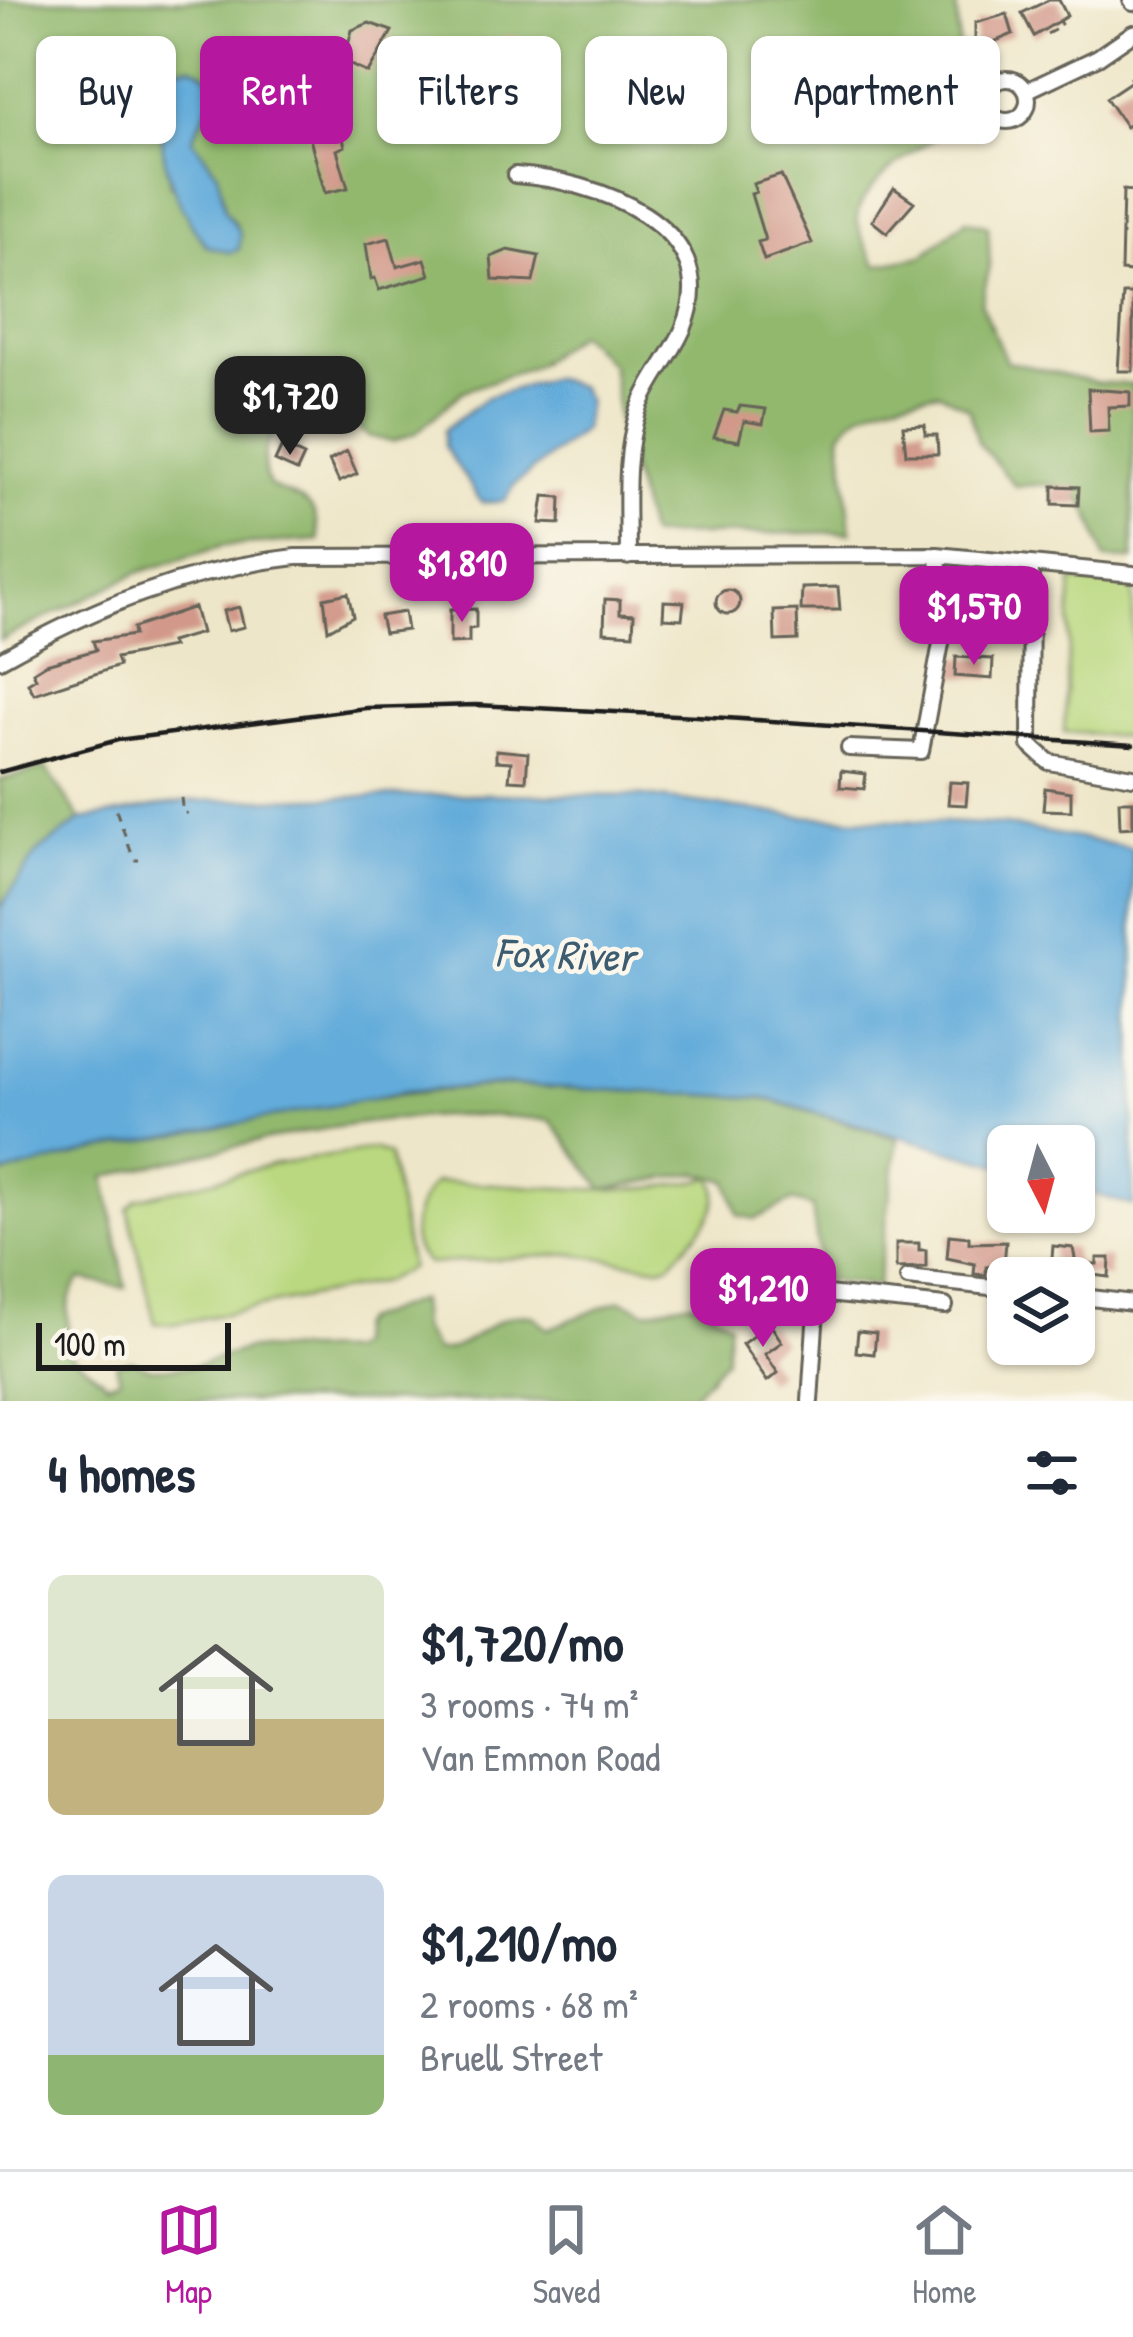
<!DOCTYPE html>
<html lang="en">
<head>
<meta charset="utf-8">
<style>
  :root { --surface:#fff; --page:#f2f2f3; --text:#1f2937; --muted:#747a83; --line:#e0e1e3; --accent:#b5179e }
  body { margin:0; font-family:"Patrick Hand",sans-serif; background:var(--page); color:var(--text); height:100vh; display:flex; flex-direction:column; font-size:45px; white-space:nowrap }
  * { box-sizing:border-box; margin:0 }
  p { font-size:39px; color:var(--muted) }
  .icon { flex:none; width:66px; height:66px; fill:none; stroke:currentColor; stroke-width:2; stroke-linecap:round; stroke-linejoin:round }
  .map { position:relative; height:1401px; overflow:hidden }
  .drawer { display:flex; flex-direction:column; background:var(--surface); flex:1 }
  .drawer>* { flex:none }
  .hud { position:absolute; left:36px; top:36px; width:1062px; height:108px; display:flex; gap:24px }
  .needle { width:78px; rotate:174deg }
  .tools { position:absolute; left:987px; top:1125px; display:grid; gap:24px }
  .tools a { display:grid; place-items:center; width:108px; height:108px; border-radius:18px; background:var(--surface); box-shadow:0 3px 9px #0004; font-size:60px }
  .scale { position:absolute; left:36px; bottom:30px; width:195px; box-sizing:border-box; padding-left:12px; border:6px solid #1c1c1c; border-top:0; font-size:33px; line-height:42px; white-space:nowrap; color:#1c1c1c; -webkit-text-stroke:9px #fbf7ec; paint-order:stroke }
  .price { position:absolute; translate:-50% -102px; padding:0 27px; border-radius:24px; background:var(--accent); color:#fff; font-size:39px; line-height:78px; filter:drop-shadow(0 3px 6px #0008) }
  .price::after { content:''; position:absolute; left:50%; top:72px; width:36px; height:27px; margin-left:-18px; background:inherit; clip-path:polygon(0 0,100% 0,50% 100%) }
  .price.on { background:#222; color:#fff }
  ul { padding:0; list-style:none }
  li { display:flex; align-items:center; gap:36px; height:300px; padding:0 48px }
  li span { display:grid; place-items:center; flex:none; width:336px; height:240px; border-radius:18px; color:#555 }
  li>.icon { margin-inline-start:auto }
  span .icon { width:144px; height:144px; fill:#fffc; stroke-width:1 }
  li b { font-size:51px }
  h2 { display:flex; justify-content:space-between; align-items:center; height:144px; padding:0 48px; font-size:51px }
  .chip { padding:0 42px; border-radius:18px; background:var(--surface); box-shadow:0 3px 9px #0004; font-size:42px; line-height:108px }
  .chip.on { background:var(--accent); color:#fff }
  .menu { display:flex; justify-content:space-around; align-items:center; height:168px; border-top:3px solid var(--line); background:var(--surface); font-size:33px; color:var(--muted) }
  .menu a { display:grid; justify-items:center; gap:6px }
  .menu .on { color:var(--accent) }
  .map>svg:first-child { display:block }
  .green { fill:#b9d87f; stroke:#6a7a4e; stroke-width:3 }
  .forest { fill:#92b86e; stroke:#576a45; stroke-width:3; fill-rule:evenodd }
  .water { fill:#62abda; stroke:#3f647b; stroke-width:3 }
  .building { fill:#d2998a }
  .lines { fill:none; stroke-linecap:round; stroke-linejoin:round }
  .minor-casing { stroke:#666358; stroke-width:20 }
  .path { stroke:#666358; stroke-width:3; stroke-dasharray:9 9; stroke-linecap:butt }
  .minor { stroke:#fff; stroke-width:14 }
  .rail { stroke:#1c1c1c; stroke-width:4.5 }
  .labels { text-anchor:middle; stroke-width:9; stroke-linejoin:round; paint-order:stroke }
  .water-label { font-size:42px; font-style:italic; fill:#3c5c71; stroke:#fbf7ec }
</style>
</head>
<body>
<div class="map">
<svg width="1133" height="1401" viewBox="0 0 1133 1401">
  <rect width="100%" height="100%" fill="#fbf7ec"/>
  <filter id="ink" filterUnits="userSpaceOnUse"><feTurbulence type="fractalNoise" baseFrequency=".00833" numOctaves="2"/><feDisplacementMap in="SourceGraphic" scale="24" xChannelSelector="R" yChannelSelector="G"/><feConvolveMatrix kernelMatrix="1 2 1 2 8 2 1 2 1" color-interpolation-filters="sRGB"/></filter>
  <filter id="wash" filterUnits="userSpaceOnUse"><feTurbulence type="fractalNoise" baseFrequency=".004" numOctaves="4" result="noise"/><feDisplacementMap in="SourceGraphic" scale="48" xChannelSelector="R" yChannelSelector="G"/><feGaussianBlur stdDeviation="2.7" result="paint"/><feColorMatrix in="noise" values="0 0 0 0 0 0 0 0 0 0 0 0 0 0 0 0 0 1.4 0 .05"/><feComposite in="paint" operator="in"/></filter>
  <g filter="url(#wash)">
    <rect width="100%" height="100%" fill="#eee6c8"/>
    <!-- green -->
    <path class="green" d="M1072 581 1133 585V737L1064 732Z
      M374 1149 389 1155 410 1268 383 1282 174 1324 155 1323 128 1209 137 1199 271 1165Z
      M712 1177C730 1212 689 1238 670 1264L660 1267 573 1254 428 1264C401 1242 415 1204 435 1182 526 1182 623 1202 712 1177Z"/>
    <!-- forest -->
    <path class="forest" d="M0 0H956L963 121C935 137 865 179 858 212 855 230 869 250 877 265L923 256 966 220 988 226 990 266 981 303 1006 361 1099 383 1133 384V560L1105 559C1086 502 1084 476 1016 487L978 442 969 409 939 392C907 398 856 402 841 435L851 532 649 536 619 428 612 365 578 333 535 366 463 391 416 433 392 442 368 436 331 404C290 410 250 439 269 485 305 504 315 495 319 540L223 546 140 572 0 640ZM192 66C234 85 204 110 192 139L218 173 225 211 237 226 170 185 162 125Z
      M46 768 81 820 37 853 0 908V780Z
      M506 1085 764 1098 898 1139 877 1286 822 1280 812 1207 792 1201 755 1219 738 1215 728 1181 697 1173 603 1189 551 1121C415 1099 237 1145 105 1177L126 1288 81 1279C61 1298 69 1329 70 1354L108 1383 120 1378 116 1364 132 1360 148 1368 192 1367 247 1349 347 1351 355 1345 356 1328 362 1321 419 1300 421 1328 435 1351C474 1352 493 1306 534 1316L548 1329 621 1300 646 1311C693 1303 687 1291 729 1323L725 1359 694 1394 629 1401H0V1175C164 1130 337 1098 506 1085Z"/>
    <!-- water -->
    <path class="water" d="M192 66C234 85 203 110 192 139L218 173 225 211 240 233 239 249 231 253 207 246C169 198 143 124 177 67Z
      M552 378 580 387 587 401 583 430 514 485 505 501 482 503 444 446V430L487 397Z
      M478 794 644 796 798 816 1006 825 1133 848V1206L1074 1188V1146H1008V1167L764 1098 507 1085 406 1092 98 1150 0 1175V908L37 853 81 820 186 801Z"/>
    <g id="blocks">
      <!-- building -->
      <path class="building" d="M1049 0H1059L1067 16 1034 36 1022 13Z
        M1007 14 1013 34 975 50V23Z
        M369 23 392 31 368 73 324 53 326 48 346 53 352 30Z
        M507 35 540 44 539 69 526 75 498 71 508 84 486 97 475 83 502 60Z
        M671 51 689 58 679 82 661 75Z
        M1133 80V122L1126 127 1106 98Z
        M681 92 687 101 691 98 705 126 682 138 666 129 659 134 646 116Z
        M322 113 338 137 342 135 345 146 337 150 348 188 325 193 305 121Z
        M781 175 812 243 764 260 758 242 765 240 751 194 756 192 753 184Z
        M894 188 914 202 887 233 872 221Z
        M1123 190 1133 191V272L1121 271Z
        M389 238 397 267 425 259 430 275 379 290 375 278 371 279 366 244Z
        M508 250 539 256 533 282 493 280 491 257Z
        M1123 294H1133V371H1118Z
        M1088 389 1130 392V406L1108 407 1109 431 1090 432Z
        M740 406 766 409 763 424 744 421 739 441 714 437 724 410 737 412Z
        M925 425V435H937L938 454H906L903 426Z
        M282 446 304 456 297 471 275 461Z
        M347 451 357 474 339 482 329 461Z
        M1053 486 1079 487 1078 505 1053 504Z
        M544 496 561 497 560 524 540 523Z
        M838 587 840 610H801L802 588Z
        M716 602a12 12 0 1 1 24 0a12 12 0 1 1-24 0Z
        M348 593 353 616 328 630 324 598Z
        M605 599 620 600V613L634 614 633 634 604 632Z
        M664 601 684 602 682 619 663 618Z
        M194 607 201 633 170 642 172 647 116 658 119 666 34 694 28 683 36 678 33 672 46 664 96 650 93 641 134 635 133 628Z
        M239 607 244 627 228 631 223 611Z
        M476 609V628L469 629V642L450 643V610Z
        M797 610 798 640 775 641 774 611Z
        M404 612 407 630 384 633 380 616Z
        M956 657 993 659 992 679 955 676Z
        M496 750 528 753 526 781 509 780 511 762 496 761Z
        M841 771 866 774 864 789 840 787Z
        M950 782 968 783 966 805 948 804Z
        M1045 788 1071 792V811L1043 810Z
        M1119 801H1133V827L1120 828Z
        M949 1235 969 1237V1243L1006 1242 1004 1264 986 1267V1275L974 1274 975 1264 947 1258Z
        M896 1243H919V1250H926V1267L896 1268Z
        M1053 1246 1073 1248 1076 1264H1097V1258H1110L1109 1277 1051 1270Z
        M770 1324 782 1342 765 1354 778 1373 767 1381 742 1344Z
        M858 1331 876 1333 874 1354 856 1352Z"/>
    </g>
  </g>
  <g filter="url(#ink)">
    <use href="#blocks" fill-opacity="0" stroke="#666358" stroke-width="3"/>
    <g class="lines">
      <defs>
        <path id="minor" d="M1131 0 1133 3
          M986 100a21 21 0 1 1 42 0a21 21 0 1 1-42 0Z
          M1026 91 1098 57 1133 33
          M515 175C593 180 726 224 684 327 672 356 649 380 639 409 623 456 628 507 628 557
          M1031 568 1030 745 1049 762 1133 777
          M0 660C94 607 187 569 296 557L937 555 1133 574
          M849 748 921 751 947 611 937 555
          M908 1278 1008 1289
          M768 1288 945 1306
          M1074 1296 1133 1303
          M810 1401 817 1294"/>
      </defs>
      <!-- minor casing -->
      <use href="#minor" class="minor-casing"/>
      <!-- path -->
      <path class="path" d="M1047 34 1062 26 1059 21
        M1129 79 1133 76
        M181 798 183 814 187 813
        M116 810 134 860H139"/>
      <!-- minor -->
      <use href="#minor" class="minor"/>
      <!-- rail -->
      <path class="rail" d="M0 772 118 740 366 708 476 705 696 716 1133 745"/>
    </g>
  </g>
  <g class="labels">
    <!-- water labels -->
    <g class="water-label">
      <text transform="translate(565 954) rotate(2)" y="15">Fox River</text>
    </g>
  </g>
</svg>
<div class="tools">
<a><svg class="needle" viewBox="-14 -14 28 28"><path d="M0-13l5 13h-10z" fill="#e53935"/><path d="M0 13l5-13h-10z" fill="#747a83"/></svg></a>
<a><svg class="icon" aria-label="layers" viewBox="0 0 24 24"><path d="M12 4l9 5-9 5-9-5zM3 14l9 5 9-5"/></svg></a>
</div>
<div class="scale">100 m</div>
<b class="price on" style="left:290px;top:458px">$1,720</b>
<b class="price" style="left:462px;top:625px">$1,810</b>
<b class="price" style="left:974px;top:668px">$1,570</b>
<b class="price" style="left:763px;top:1350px">$1,210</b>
<div class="hud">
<a class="chip">Buy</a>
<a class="chip on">Rent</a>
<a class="chip">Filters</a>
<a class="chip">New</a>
<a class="chip">Apartment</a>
</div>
</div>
<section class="drawer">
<h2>4 homes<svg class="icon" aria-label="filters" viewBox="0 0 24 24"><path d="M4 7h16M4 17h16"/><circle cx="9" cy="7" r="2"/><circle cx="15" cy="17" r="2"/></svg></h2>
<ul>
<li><span style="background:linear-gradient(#dfe7d0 60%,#c2b280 0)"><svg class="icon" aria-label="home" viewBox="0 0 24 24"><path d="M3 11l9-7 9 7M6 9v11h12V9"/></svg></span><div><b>$1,720/mo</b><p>3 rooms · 74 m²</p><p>Van Emmon Road</p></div></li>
<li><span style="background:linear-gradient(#c9d6e8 75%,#8fb573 0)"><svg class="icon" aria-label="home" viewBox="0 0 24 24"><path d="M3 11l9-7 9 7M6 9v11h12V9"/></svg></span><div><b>$1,210/mo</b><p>2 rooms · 68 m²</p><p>Bruell Street</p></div></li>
</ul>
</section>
<nav class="menu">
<a class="on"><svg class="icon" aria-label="map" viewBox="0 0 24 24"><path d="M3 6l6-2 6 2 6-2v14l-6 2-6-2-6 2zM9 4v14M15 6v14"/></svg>Map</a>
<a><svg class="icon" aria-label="saved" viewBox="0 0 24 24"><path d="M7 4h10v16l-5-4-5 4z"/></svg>Saved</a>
<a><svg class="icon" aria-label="home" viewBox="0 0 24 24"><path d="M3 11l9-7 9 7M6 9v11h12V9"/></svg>Home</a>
</nav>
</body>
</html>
